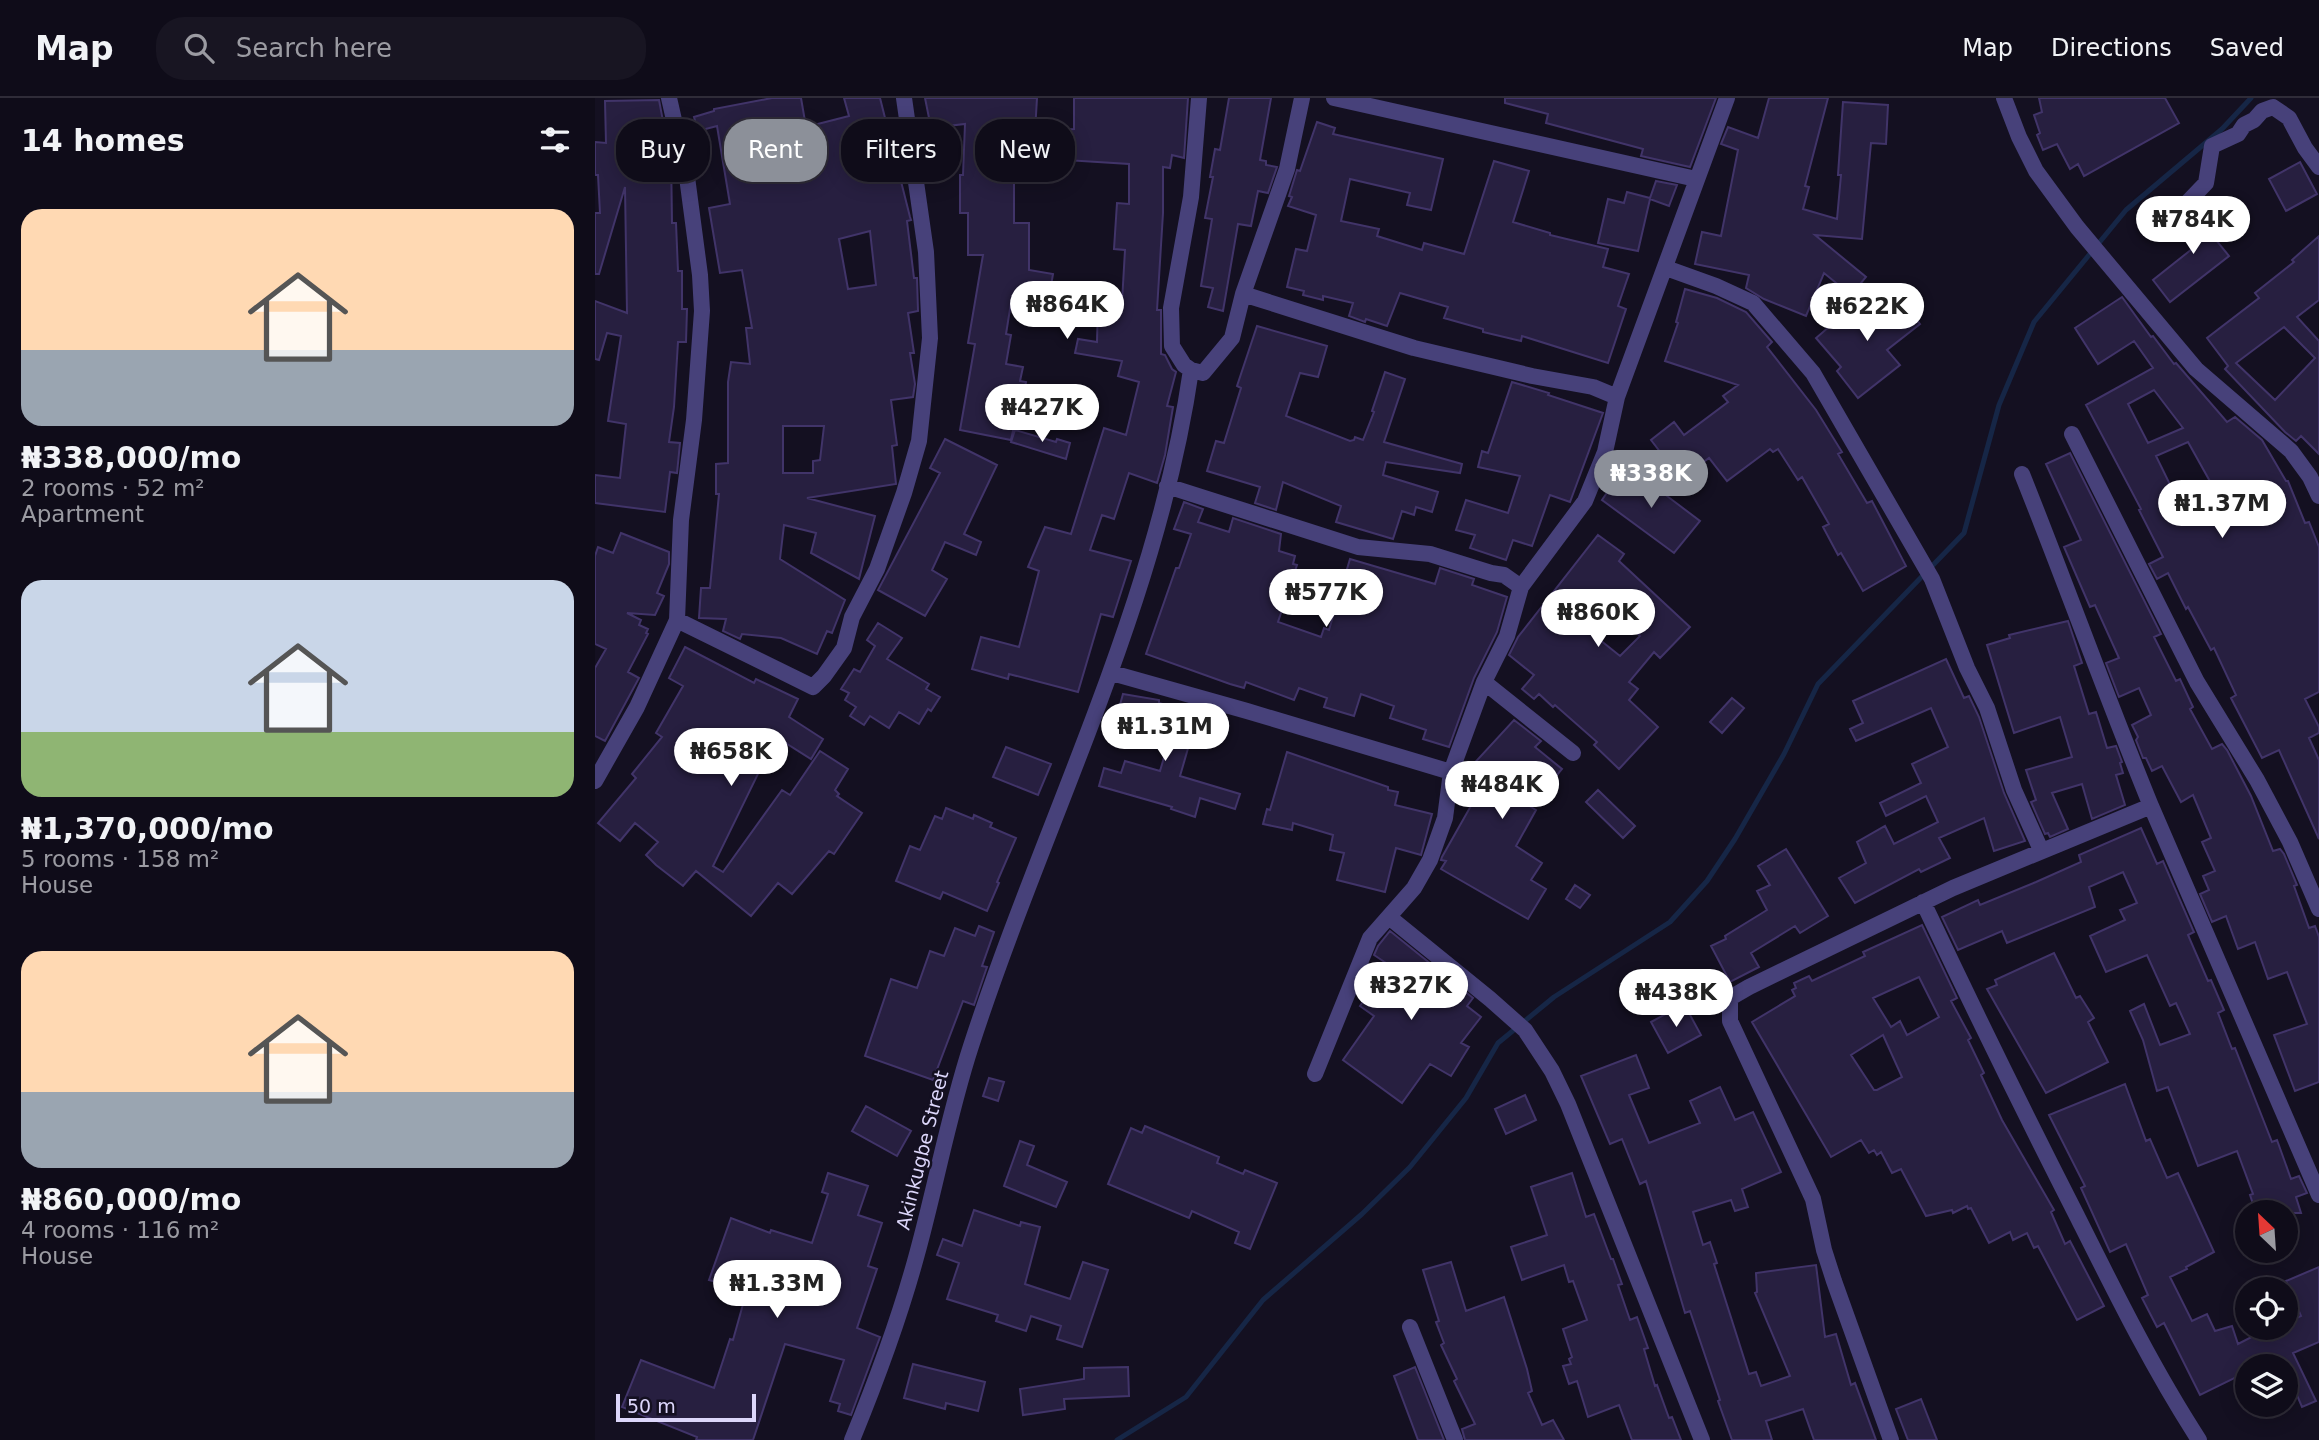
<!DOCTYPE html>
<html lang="en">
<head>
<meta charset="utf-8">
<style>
  :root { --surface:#0f0c19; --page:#181522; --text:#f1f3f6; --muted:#9b9ba2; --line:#2f2c38; --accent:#8c9099 }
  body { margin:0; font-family:"DejaVu Sans",sans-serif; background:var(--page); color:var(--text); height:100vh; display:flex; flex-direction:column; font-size:26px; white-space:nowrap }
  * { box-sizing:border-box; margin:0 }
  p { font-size:23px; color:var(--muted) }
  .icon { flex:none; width:38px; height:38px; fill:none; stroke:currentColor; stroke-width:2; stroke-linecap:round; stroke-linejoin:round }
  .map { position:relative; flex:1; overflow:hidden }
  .details { display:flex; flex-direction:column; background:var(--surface); width:595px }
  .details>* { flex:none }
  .banner { position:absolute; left:21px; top:21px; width:665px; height:63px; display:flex; gap:14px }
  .needle { width:46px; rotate:335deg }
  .tools { position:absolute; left:1640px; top:1102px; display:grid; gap:14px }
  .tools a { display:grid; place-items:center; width:63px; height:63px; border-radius:50%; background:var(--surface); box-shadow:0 4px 18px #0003,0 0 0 2px var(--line); font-size:35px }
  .scale { position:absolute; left:21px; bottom:18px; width:140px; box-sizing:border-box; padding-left:7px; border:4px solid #dcd6fa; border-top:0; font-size:19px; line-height:24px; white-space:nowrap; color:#dcd6fa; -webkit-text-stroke:5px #141021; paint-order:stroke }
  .price { position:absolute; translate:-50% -60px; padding:0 16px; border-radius:24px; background:#fff; color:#222; font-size:23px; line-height:46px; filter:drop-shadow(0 2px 4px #0008) }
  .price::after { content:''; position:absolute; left:50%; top:42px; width:21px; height:16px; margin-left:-10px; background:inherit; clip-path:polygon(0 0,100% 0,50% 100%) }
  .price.selected { background:var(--accent); color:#fff }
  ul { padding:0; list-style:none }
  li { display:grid; align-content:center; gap:14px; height:371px; padding:0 21px }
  li span { display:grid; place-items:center; height:217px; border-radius:21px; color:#555 }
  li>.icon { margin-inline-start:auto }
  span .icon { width:126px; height:126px; fill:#fffc; stroke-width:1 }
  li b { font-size:30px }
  h2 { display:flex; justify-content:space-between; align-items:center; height:84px; padding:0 21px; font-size:30px }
  .chip { padding:0 24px; border-radius:28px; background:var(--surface); box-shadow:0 4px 18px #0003,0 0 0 2px var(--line); font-size:24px; line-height:63px }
  .chip.selected { background:var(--accent); color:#fff }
  header { display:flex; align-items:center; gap:42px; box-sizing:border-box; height:98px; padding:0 35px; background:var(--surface); border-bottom:2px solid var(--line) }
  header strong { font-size:33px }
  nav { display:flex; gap:38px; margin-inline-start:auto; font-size:24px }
  .search { width:490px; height:63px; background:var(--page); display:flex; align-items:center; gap:18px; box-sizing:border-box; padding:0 24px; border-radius:28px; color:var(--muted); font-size:26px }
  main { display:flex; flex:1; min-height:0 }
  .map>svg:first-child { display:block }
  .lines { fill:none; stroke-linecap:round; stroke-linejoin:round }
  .stream { stroke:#162646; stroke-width:5 }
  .building { fill:#271f40; stroke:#413469; stroke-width:2; fill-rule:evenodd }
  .street { stroke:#47417a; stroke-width:16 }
  .labels { text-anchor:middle; stroke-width:5; stroke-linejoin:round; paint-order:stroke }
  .street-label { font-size:19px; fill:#dcd6fa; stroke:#141021 }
</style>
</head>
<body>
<header>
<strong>Map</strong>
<div class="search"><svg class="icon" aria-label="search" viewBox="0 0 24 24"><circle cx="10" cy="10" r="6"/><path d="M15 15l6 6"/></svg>Search here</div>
<nav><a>Map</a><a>Directions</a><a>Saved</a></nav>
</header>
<main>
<section class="details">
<h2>14 homes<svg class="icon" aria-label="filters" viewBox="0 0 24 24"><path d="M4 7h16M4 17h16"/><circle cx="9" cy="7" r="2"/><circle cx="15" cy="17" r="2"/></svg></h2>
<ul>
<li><span style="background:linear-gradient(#ffd9b3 65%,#9aa5b1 0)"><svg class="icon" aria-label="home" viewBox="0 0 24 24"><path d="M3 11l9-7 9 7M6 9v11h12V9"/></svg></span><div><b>₦338,000/mo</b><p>2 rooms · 52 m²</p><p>Apartment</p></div></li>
<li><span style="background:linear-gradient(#c9d6e8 70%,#8fb573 0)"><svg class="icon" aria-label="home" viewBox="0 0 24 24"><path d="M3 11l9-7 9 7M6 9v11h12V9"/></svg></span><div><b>₦1,370,000/mo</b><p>5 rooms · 158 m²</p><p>House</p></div></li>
<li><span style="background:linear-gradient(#ffd9b3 65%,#9aa5b1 0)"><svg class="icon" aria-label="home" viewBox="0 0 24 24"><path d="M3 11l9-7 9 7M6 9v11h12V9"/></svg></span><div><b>₦860,000/mo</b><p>4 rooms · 116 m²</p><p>House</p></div></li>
</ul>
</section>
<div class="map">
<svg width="1724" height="1342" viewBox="0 0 1724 1342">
  <rect width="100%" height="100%" fill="#141021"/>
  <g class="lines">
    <!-- stream -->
    <path class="stream" d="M522 1342 591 1299 668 1202 767 1116 815 1069 871 1000 903 945 959 899 1075 824 1112 783 1140 741 1189 656 1223 586 1369 435 1404 307 1439 224 1531 112 1627 31 1656 0"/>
  </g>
  <!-- building -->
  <path class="building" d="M177 0H206L211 29 254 18 249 0H285L315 119 316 122 312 123 319 180H322L323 213 313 215 319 255H315L320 286 318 299 296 302 302 347 297 348 301 386 212 400 280 418 264 481 216 455 221 435 189 427 185 461 250 502 237 535 232 533 222 556 186 540 147 536 145 541 128 533 131 521 104 520 106 490H115L124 396H121V366L133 365V284L136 264 155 266 151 230H157L147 172 125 175 114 110 135 106 122 28 103 33 99 19 119 13V11ZM275 133 281 187 253 191 244 141ZM188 328H229L225 362 218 363V375H188Z
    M330 0H442L440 34 479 31V0H593L589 60 577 57 575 70 568 69V115L562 212H566V256L570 257 577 271 581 274 572 308 578 309 570 357 562 385 534 375 519 421 507 417 495 452 536 463 518 519 506 516 483 594 414 576 413 581 377 571 386 539 424 549 444 473 433 469 450 429 476 436 509 330 531 337 544 284 523 278 527 263 480 255 483 241 502 244 503 204H527L530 152 519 151 522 105 534 106V66L471 62 472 76 419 80V125H434V172L458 176 452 211 416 205 411 236 416 237 411 266 428 269 425 283 431 284 428 300H425L416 342 365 332 380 246 373 245 388 157H373V115H365V77H368L370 26 336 30Z
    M634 0H676L665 62 671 63V67L682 69 673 95 663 93 656 128 643 126 628 213 613 209 618 190 606 188 617 121 610 120 618 79H615L620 51 625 52Z
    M910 0H1121L1095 69 1046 58 1048 51 951 25 953 16 910 5Z
    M1174 0H1233L1210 88 1214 89 1208 111 1242 121 1246 77H1243L1248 4 1293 7 1291 46 1276 45 1267 141 1220 137 1271 179 1256 197 1229 175 1211 218 1169 201 1151 190 1154 177 1100 166 1107 134 1126 138 1143 52 1126 46 1133 29 1163 40Z
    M1444 0H1570L1584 25 1489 78 1483 66 1475 71 1462 46 1448 52 1442 37 1445 35 1439 17 1447 14Z
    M64 2 68 23 69 47H74L76 55 77 125H81L83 173H87V211H92L91 244H83L79 309 74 344 85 345 82 375 75 374 70 414 0 405V377L25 380 31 326 13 323 26 238 12 235 4 262 0 261V203L32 215 30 89 4 176H0V115H5L3 77H0V44L11 45 10 3Z
    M722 24 740 30 738 36 848 61 836 112 812 107 815 95 755 81 746 123 784 131 782 138 827 152 829 145 869 156 899 63 934 73 918 124 955 135V137L1013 151 1008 169 1034 176 1023 208 1031 211 1013 265 927 238 926 243 888 234V231L849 220 853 209 805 195 792 228 771 221 770 224 754 218 758 205 728 198V202L708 197 709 193 692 189 701 151 712 153 721 117 693 108 697 99 694 98 702 72 705 73Z
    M1705 64 1722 96 1691 113 1674 81Z
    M1061 83 1082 87 1074 108 1055 101 1043 153 1003 145 1013 101 1029 105 1032 94 1055 100Z
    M1606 106 1621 124 1612 131 1634 158 1575 204 1558 182 1602 147 1582 124 1596 116Z
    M1724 138V202L1702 219 1724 243V356L1706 338 1701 343 1690 334 1630 271 1633 268 1612 240 1664 200 1660 195 1699 164 1697 162ZM1689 229 1720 260 1680 302 1641 265Z
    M1090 191 1122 200 1151 214 1177 244 1172 249 1221 312 1247 354 1243 356 1272 405 1277 403 1311 468 1268 493 1246 455 1243 457 1228 429 1234 426 1207 379 1203 382 1183 351 1178 354 1175 351 1132 383 1114 360 1086 381 1056 342 1079 324 1089 337 1133 304 1128 298 1143 287 1070 263 1083 225 1081 224Z
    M1269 199 1285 218 1306 201 1325 226 1292 252 1305 267 1263 300 1242 273 1246 269 1221 240Z
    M1527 199 1556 239 1558 238 1579 266 1581 265 1632 324 1640 319 1667 342 1691 383H1693L1710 425 1714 424 1724 449V594L1710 601 1724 629V635L1714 640 1724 662V741L1684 652 1667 660 1636 600 1641 597 1619 550 1616 552 1593 509 1591 511 1573 475 1562 481 1554 466 1568 459 1544 412 1546 411 1491 307 1558 270 1539 243 1503 266 1480 230ZM1559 292 1588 330 1553 345 1533 306ZM1593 344 1622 396 1589 415 1561 358Z
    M662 228 732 248 723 279 705 275 691 318 755 343 759 342 760 339 768 342 779 314 777 313 790 274 810 281 789 344 867 366 865 375 791 364 788 377 843 394 837 414 821 409 819 417 807 413 798 441 741 424 746 408 688 384 681 412 660 405 665 389 612 373 621 343 629 345 646 290 642 288Z
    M917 284 954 295 953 297 1008 315 975 404 955 397 937 448 918 442 911 462 875 450 880 437 861 432 871 402 913 415 925 378 883 369 887 353 893 355Z
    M420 332 461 344 462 341 475 345 471 361 416 344Z
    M350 341 402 367 369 436 386 444 381 457 350 444 337 472 352 481 330 518 283 492 345 375 335 370Z
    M1475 355 1566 536 1559 539 1581 583 1585 581 1598 609 1595 611 1617 651 1627 646 1632 652 1656 698 1678 753 1685 751 1689 756 1702 787 1699 788 1714 830 1720 828 1724 839V984L1700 993 1679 937 1712 926 1692 874 1673 881 1660 844 1643 851 1631 818 1617 824 1605 796 1614 792 1608 778 1620 773 1607 744 1616 740 1598 697 1586 704 1567 668 1557 673 1551 660H1548L1541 642 1543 639 1537 627 1556 617 1544 590 1524 599 1511 565 1524 560 1500 507 1495 509 1469 449 1486 442 1451 366Z
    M1044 373 1071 392 1068 395 1105 423 1079 455 1007 402 1024 377 1036 385Z
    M589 404 608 411 603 424 634 434 638 420 686 436 684 453 700 458 698 466 702 467 683 524 726 539 729 530 734 532 755 461 840 486 845 470 879 481 877 487 912 499 902 534 879 580 854 649 828 641 831 632 795 620 799 608 766 596 759 618 729 609 732 600 704 590 699 602 651 584 649 590 635 586 551 556 581 470H584L596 436 579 431Z
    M26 435 74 454V466L62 495 69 498 60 517 32 515 46 522 44 527 53 531 51 535 53 536 33 574 44 580 10 643 0 638V570L11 551 0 546V458L3 449 18 455Z
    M1003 437 1029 456 1024 463 1095 529 1065 560 1059 554 1034 584 1043 591 1034 602 1063 629 1024 671 999 647 1002 644 960 607 958 609 944 596 939 601 927 591 939 577 914 557 923 539ZM999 495 1045 538 1025 558 979 521Z
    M1473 523 1487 565 1479 568 1494 616 1501 614 1512 650 1521 648 1527 664 1525 665 1528 675 1521 677 1530 707 1497 721 1487 686 1457 695 1473 731 1455 739 1453 735 1450 736 1436 704 1441 702 1431 672 1477 659 1465 619 1419 635 1392 547 1415 540 1414 537Z
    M283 525 307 540 292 561 334 586 331 591 345 599 336 613 333 611 324 626 304 614 294 630 275 618 269 627 255 618 261 609 250 602 254 595 246 591 259 571 265 574 280 548 272 542Z
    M90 549 159 585 161 581 203 601 194 619 228 641 216 661 181 639 118 768 128 774 187 692 195 697 225 653 253 671 240 692 244 696 242 698 267 715 239 756 234 753 197 796 183 785 156 818 101 773 88 788 61 767 51 757 63 744 40 725 25 743 3 725 41 680 37 676 67 639 61 635 88 588 74 580Z
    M1351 561 1369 600 1374 598 1384 619 1409 695 1430 743 1399 753 1389 720 1344 740 1355 760 1326 774 1324 771 1260 805 1244 780 1271 765 1262 744 1290 728 1299 746 1343 724 1331 698 1291 718 1285 705 1326 685 1317 666 1353 649 1336 610 1261 643 1255 631 1268 625 1258 603Z
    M528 596 564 602V605L603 616 585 678 645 696 640 711 605 700 600 719 576 711 577 709 504 688 509 670 526 675 530 663 565 673 578 629 523 614Z
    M1137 600 1149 610 1127 635 1115 624Z
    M919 622 946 643 940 649 967 671 936 709 941 712 921 748 947 765 936 782 951 791 933 821 846 771 851 763 846 762 847 759 881 699 864 690 865 687 874 671Z
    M411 649 456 666 443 697 398 679Z
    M692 654 793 689V692L803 694 800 707 837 716 826 757 801 750 790 794 742 782 749 755 735 752 738 737 698 725 697 732 668 726 672 711 675 712Z
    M1003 692 1040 728 1028 740 991 704Z
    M351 710 378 721 379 717 397 725 395 729 421 740 402 784 404 785 392 813 348 794 345 801 301 783 315 748 325 752 340 718 347 721Z
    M1546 730 1562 766 1568 763 1598 832 1599 834 1593 837 1613 883 1616 882 1629 912 1623 915 1637 951 1640 950 1677 1044 1682 1042 1696 1081 1704 1078 1712 1095 1701 1099 1706 1115H1661L1655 1097 1658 1096 1642 1053 1603 1068 1573 989 1562 993 1548 942 1535 913 1549 906 1565 947 1595 936 1581 905 1575 908 1552 857 1511 874 1495 838 1530 822 1525 812 1542 805 1528 774 1494 789 1500 809 1412 845 1407 833 1363 852 1347 819 1383 802 1385 807 1441 784 1486 764 1484 757Z
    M1191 751 1233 818 1205 835 1200 828 1156 855 1164 869 1135 884 1116 848 1131 841 1130 838 1172 812 1162 793 1175 787 1163 768Z
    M980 787 995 797 985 810 971 801Z
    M1327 827 1362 900 1356 903 1376 940 1373 942 1389 975 1386 977 1407 1022 1459 1112 1456 1114 1470 1146 1475 1143 1509 1208 1482 1222 1443 1148 1439 1150 1432 1135 1418 1142 1415 1134 1394 1145 1376 1110 1373 1111 1372 1108 1358 1115 1357 1112 1331 1118 1306 1071 1297 1075 1286 1054 1282 1057 1279 1052 1274 1055 1266 1042 1236 1059 1157 924 1200 898 1197 892 1201 890 1199 885 1214 878 1217 883 1270 858 1268 854ZM1324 879 1344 919 1312 937 1305 923 1296 929 1278 900ZM1288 937 1307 979 1282 992H1279L1256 957Z
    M384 828 399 834 387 868 392 869 379 907 368 903 338 982 270 958 296 881 322 890 335 853 349 858 360 830 380 838Z
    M795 833 878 900 872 908 886 919 866 945 874 949 856 978 835 966 807 1005 748 962 779 918 765 908 794 867 779 857 783 848Z
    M1459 855 1481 900 1485 898 1499 920 1493 924 1513 964 1451 995 1392 891 1402 887 1400 882Z
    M1089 906 1106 937 1073 955 1056 924Z
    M1041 957 1054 990 1034 997 1054 1045 1105 1025 1095 1003 1125 989 1140 1022 1158 1014 1186 1074 1147 1091 1153 1109 1140 1113 1136 1102 1098 1114 1108 1147 1115 1144 1122 1165 1119 1166 1154 1276 1161 1274 1166 1288 1195 1278 1160 1195 1162 1194 1161 1175 1221 1167 1230 1239 1241 1236 1256 1287 1260 1285 1281 1342H1219L1208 1311 1171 1323 1177 1342H1137L1123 1303 1125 1302 1095 1213 1090 1215 1051 1083 1045 1086 1027 1041 1015 1046 986 978Z
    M394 980 409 984 403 1003 388 998Z
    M1530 986 1551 1043 1555 1041 1572 1080 1583 1075 1619 1154 1591 1169 1592 1171 1575 1179 1597 1223 1612 1216 1620 1233 1637 1228 1643 1246 1674 1230H1690V1225L1706 1218 1691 1183 1724 1169V1244L1698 1255 1721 1303 1707 1309 1690 1269H1683L1679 1261 1662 1269H1652V1274L1605 1297 1569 1225 1562 1229 1547 1200 1553 1197 1531 1146 1515 1154 1486 1090 1490 1088 1454 1017Z
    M930 997 941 1022 911 1036 900 1011Z
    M271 1008 316 1033 302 1058 257 1033Z
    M550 1028 624 1059 622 1065 648 1076 650 1072 682 1085 655 1151 640 1145 644 1134 597 1113 594 1120 513 1086 536 1030 547 1035Z
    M425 1043 439 1048 432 1067 472 1084 461 1109 409 1088Z
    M233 1075 273 1088 263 1117 287 1125 273 1168 282 1171 262 1230 285 1239 256 1317 243 1313 245 1306 235 1303 249 1262 190 1246 158 1342H101L102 1339 27 1309 46 1262 119 1290 135 1241 138 1242 152 1192 114 1182 136 1120 175 1135 176 1132 217 1145 233 1096 227 1094Z
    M977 1075 991 1119 999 1116 1016 1161H1018L1027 1186 1023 1187 1035 1222 1042 1219 1053 1250 1049 1251 1060 1288 1062 1287 1074 1320 1077 1319 1086 1342H1037L1024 1307 993 1319 982 1283 974 1286 968 1268 976 1266 974 1261 977 1259 968 1231 992 1222 978 1183 974 1184 969 1167 927 1182 916 1149 952 1137 936 1089Z
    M379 1112 425 1128 426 1124 445 1129 430 1186 475 1201 488 1164 513 1172 487 1249 462 1241 466 1228 436 1218 431 1233 401 1223 403 1217 352 1201 364 1165 342 1157 348 1141 367 1148Z
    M856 1164 871 1213 909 1199 932 1271 937 1293 933 1295 947 1327 958 1322 969 1342H870L867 1331 880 1326 859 1283 862 1281 846 1247 849 1245 841 1224 844 1223 828 1172Z
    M318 1266 390 1284 383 1313 351 1305 350 1311 309 1300Z
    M533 1269 534 1298 469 1301 470 1311 428 1317 425 1291 489 1281V1270Z
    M820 1269 849 1342H823L799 1278Z
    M1326 1301 1342 1342H1313L1301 1311Z"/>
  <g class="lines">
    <!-- street -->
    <path class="street" d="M604 0 596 99 576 210 577 248 589 267 596 272 608 275 637 240 648 196 692 71 707 0
      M739 0 1101 81
      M1409 0 1424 39 1441 73 1482 129 1601 271 1696 353 1715 379 1724 398
      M1588 109 1611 85 1617 48 1643 36 1649 27 1659 22 1667 13 1678 9 1694 20 1710 50 1724 69
      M1071 170 1121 188 1158 205 1218 275 1337 481 1372 570 1392 610 1419 692 1446 752
      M648 196 819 250 937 278 998 289 1022 299
      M1477 336 1602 584 1662 682 1695 744 1724 811
      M1427 376C1471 486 1511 598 1556 708
      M572 388 763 449 835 456 896 475 909 477 926 489
      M82 522 218 589 229 578 249 550 257 519 282 471 309 395 324 343 335 240 331 154 309 0
      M517 575 652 613 856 674
      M889 584 978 655
      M0 683 42 609 82 522 86 422 99 322 107 213 105 177 92 79 74 0
      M1328 804C1378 910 1429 1014 1482 1118 1520 1194 1558 1271 1604 1342
      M794 819 895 901 930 932 957 973 973 1006 1107 1342
      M720 976 775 840 819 790 835 762 850 720 856 674 889 584 912 538 926 489 990 403 1010 354 1022 299 1132 0
      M815 1229 860 1342
      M257 1342C282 1281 305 1219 322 1156 341 1087 354 1015 376 948 449 723 562 508 596 272
      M1296 1342 1239 1183 1229 1152 1218 1101 1135 923V900L1154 889 1358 790 1556 708 1724 1097"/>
  </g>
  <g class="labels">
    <!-- street labels -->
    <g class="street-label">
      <text transform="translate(327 1052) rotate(-76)" y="7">Akinkugbe Street</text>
    </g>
  </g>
</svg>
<div class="tools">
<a><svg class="needle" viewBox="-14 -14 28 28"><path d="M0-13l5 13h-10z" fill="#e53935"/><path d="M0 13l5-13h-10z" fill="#9b9ba2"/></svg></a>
<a><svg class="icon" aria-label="locate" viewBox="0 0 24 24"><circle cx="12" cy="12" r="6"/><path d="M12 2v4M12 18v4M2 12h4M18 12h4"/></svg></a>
<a><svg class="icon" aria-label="layers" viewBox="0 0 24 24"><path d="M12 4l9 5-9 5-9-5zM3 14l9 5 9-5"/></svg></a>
</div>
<div class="scale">50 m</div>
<b class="price" style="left:1598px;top:158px">₦784K</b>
<b class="price" style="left:472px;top:243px">₦864K</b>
<b class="price" style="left:1272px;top:245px">₦622K</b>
<b class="price" style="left:447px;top:346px">₦427K</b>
<b class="price selected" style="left:1056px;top:412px">₦338K</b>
<b class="price" style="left:1627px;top:442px">₦1.37M</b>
<b class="price" style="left:731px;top:531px">₦577K</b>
<b class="price" style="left:1003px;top:551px">₦860K</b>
<b class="price" style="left:570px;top:665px">₦1.31M</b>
<b class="price" style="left:136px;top:690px">₦658K</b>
<b class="price" style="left:907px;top:723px">₦484K</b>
<b class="price" style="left:816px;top:924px">₦327K</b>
<b class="price" style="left:1081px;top:931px">₦438K</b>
<b class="price" style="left:182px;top:1222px">₦1.33M</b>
<div class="banner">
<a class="chip">Buy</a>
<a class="chip selected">Rent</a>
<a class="chip">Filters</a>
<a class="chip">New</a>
</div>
</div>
</main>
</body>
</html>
